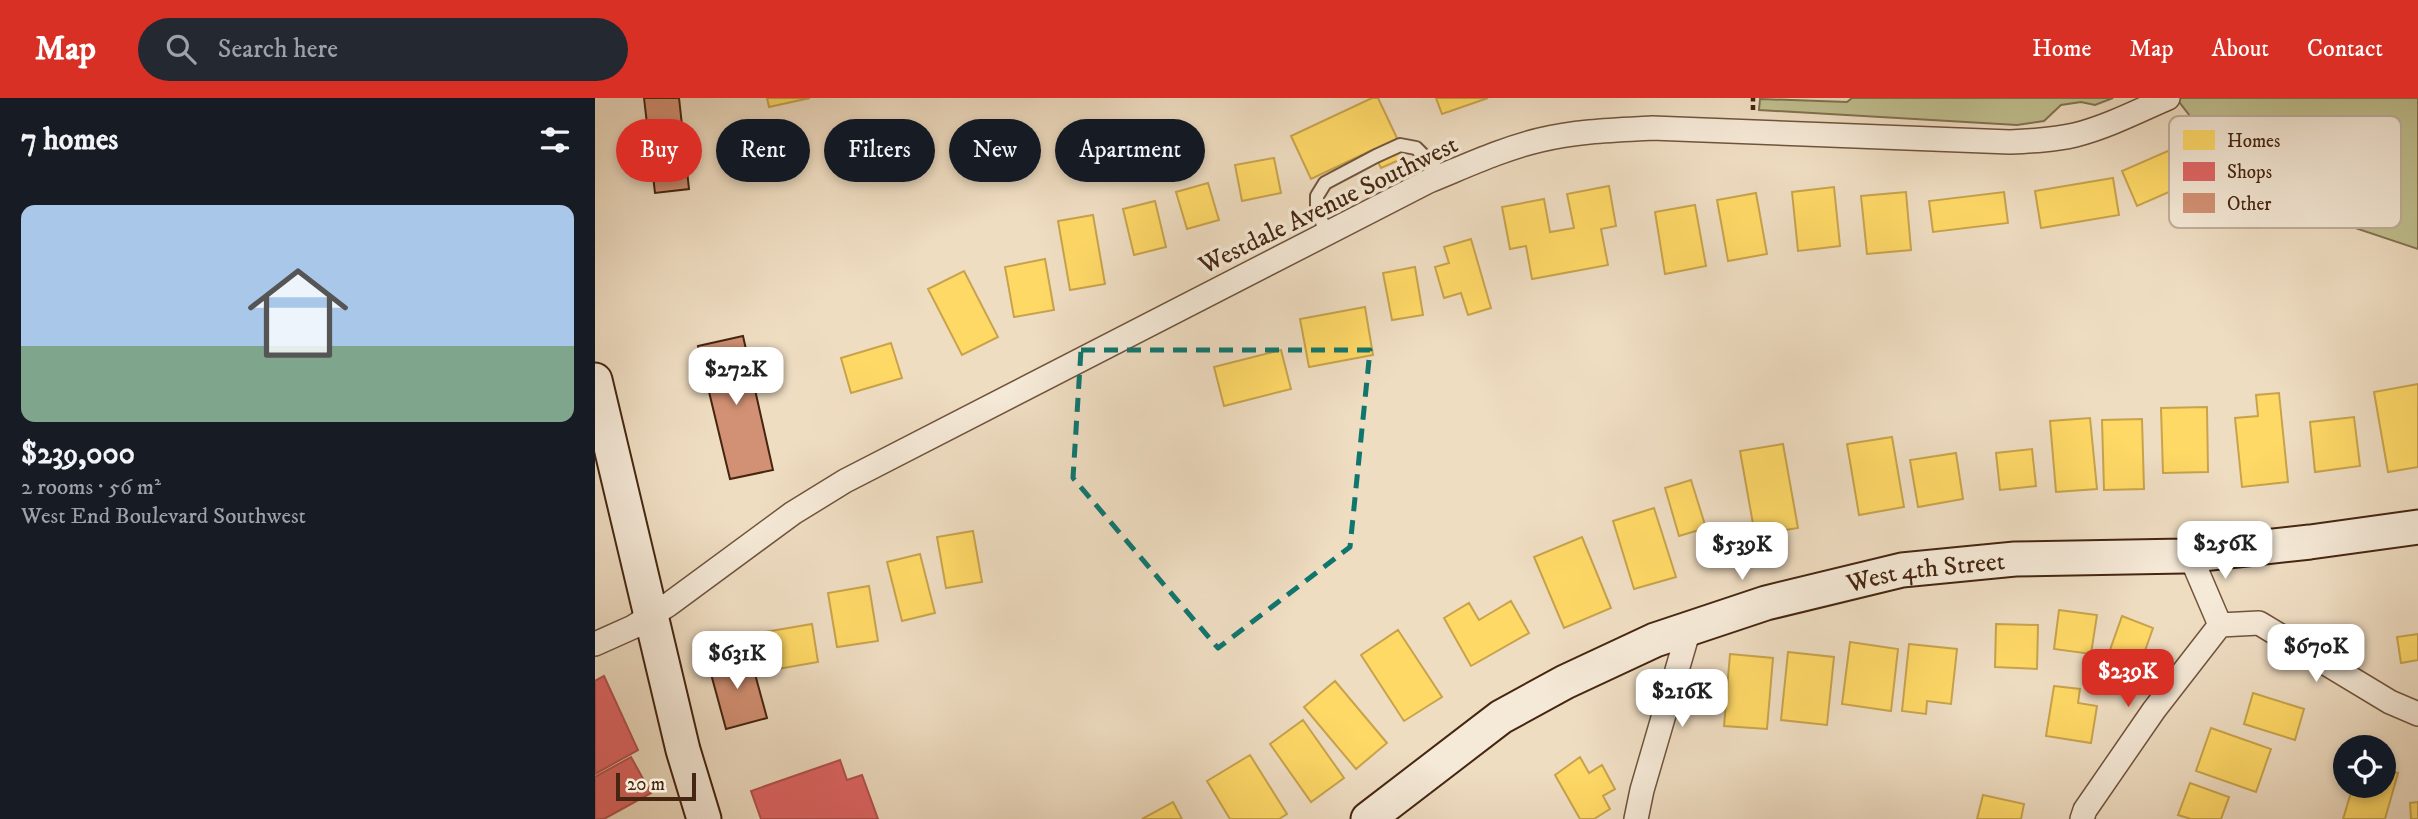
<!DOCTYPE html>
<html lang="en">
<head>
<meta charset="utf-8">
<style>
  :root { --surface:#171b24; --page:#242831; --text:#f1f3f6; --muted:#9ea1a6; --line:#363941; --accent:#d93025 }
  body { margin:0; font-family:"IM FELL DW Pica",serif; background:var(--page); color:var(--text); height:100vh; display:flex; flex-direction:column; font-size:26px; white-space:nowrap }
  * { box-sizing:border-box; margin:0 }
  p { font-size:23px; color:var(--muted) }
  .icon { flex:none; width:38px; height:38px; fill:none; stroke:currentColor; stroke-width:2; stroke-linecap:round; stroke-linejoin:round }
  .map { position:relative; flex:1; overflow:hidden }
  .details { display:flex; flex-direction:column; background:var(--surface); width:595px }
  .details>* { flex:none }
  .top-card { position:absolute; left:21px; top:21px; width:665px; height:63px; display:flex; gap:14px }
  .controls { position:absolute; left:1738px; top:637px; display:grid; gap:14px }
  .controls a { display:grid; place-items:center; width:63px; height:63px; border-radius:50%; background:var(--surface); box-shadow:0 4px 10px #0003; font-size:35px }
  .scale { position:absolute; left:21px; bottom:18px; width:80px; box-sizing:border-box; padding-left:7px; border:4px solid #462610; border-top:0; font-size:19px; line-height:24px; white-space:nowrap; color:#462610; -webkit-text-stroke:5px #f5e9d7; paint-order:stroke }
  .price { position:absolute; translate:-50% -60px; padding:0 16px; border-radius:14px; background:#fff; color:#222; font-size:23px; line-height:46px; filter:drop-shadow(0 2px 4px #0008) }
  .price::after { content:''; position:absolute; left:50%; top:42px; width:21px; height:16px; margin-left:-10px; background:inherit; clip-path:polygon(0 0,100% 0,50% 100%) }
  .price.on { background:var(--accent); color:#fff }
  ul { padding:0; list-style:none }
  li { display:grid; align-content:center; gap:14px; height:371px; padding:0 21px }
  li+li { border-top:2px solid var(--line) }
  li span { display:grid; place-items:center; height:217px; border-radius:14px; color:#555 }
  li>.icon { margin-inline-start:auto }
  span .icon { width:126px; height:126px; fill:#fffc; stroke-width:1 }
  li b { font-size:30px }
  h2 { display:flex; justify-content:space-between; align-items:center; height:84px; padding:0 21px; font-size:30px }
  .tag { padding:0 24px; border-radius:32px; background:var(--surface); box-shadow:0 4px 10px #0003; font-size:24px; line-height:63px }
  .tag.on { background:var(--accent); color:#fff }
  header { display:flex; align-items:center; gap:42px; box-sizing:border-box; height:98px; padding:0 35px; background:var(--accent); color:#fff }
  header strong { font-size:33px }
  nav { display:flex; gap:38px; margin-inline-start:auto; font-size:24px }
  .search { width:490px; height:63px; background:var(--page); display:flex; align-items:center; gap:18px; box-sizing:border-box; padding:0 24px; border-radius:38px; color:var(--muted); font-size:26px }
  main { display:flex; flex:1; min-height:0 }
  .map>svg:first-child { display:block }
  .green { fill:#c0bf8f; stroke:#837250; stroke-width:2 }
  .homes { fill:#ffd966; stroke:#c8a34c; stroke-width:2 }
  .shops { fill:#e06666; stroke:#b2534c; stroke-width:2 }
  .building { fill:#d29174; stroke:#462610; stroke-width:2 }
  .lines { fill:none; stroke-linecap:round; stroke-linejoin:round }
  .lane-casing { stroke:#70543c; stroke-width:16 }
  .street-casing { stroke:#70543c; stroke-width:26 }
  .secondary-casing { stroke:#462610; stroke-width:37 }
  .path { stroke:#462610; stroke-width:4.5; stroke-dasharray:5 3.5; stroke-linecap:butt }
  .lane { stroke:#f5e9d7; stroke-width:12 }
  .street { stroke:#f5e9d7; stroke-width:23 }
  .secondary { stroke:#f5e9d7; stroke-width:33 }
  .marked { fill:none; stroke:#0f766e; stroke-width:5; stroke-dasharray:14 9; stroke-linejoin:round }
  .labels { text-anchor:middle; stroke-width:7; stroke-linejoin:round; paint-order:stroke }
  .street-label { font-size:26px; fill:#462610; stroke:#f5e9d7 }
  .key { fill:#f5e9d7; stroke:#c0ae9b; stroke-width:2 }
  .key-label { font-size:19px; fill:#462610 }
</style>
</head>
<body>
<header>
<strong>Map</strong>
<div class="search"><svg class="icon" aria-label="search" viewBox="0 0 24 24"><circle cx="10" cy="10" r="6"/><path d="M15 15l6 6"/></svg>Search here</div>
<nav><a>Home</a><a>Map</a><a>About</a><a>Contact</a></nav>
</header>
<main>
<section class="details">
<h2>7 homes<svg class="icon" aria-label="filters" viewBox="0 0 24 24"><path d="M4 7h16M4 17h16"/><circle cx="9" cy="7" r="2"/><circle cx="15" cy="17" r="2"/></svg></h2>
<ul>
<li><span style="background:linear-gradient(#a9c7e8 65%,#7fa58c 0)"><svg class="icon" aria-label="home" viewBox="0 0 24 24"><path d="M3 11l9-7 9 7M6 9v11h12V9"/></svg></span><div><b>$239,000</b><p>2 rooms · 56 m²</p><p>West End Boulevard Southwest</p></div></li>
</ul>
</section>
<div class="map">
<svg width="1823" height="721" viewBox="0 0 1823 721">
  <rect width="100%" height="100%" fill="#efddc2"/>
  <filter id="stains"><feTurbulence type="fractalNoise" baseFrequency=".00286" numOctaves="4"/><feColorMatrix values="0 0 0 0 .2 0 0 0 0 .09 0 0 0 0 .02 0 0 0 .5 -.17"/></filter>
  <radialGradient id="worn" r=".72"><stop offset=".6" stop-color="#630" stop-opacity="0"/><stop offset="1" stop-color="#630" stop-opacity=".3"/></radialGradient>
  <!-- green -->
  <path class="green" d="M1257 0H1518L1500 7 1486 4 1466 7 1449 23 1422 27 1164 12 1165 1 1252 4Z
    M1581 0H1823V151L1757 129 1731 90 1679 101 1635 115 1598 22Z"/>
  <!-- homes -->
  <path class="homes" d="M172 0H215L174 9Z
    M777 0H783L811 59 786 70 777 52 716 81 696 38Z
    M841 0H893L847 16Z
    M1598 42 1613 77 1542 108 1527 73Z
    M679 60 686 95 647 103 640 67Z
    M1518 80 1524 117 1446 130 1440 93Z
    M613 85 624 122 592 131 581 94Z
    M1014 88 1021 128 1006 131 1013 167 937 181 931 148 915 151 907 109 949 101 955 134 979 130 972 96Z
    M1239 89 1245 148 1203 153 1197 94Z
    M1311 94 1316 152 1272 156 1266 98Z
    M1409 94 1413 125 1338 134 1334 103Z
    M1161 95 1172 156 1133 163 1122 102Z
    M560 103 571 149 539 157 528 111Z
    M1100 107 1111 168 1070 176 1060 114Z
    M498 117 510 186 475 192 463 123Z
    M876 141 896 210 873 217 866 195 849 200 840 169 854 165 849 149Z
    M450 161 459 212 419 219 410 169Z
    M820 169 828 217 797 222 788 175Z
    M369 173 403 239 367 257 333 191Z
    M770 209 778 257 714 269 705 221Z
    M296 245 307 280 256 295 246 260Z
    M686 252 696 291 629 308 619 269Z
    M1823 286V369L1793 374 1779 294Z
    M1684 295 1693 384 1647 389 1640 320 1663 318 1661 297Z
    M1612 309 1613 374 1568 375 1566 310Z
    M1759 319 1765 368 1720 374 1715 324Z
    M1495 320 1502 391 1461 394 1455 323Z
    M1547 321 1549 391 1509 392 1507 322Z
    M1297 339 1309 409 1264 417 1252 346Z
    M1188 346 1203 430 1160 437 1145 353Z
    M1437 351 1441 388 1405 392 1401 355Z
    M1361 355 1368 401 1323 409 1315 362Z
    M1096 382 1111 430 1084 438 1070 390Z
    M1059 410 1081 479 1039 491 1018 423Z
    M378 433 387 484 351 490 342 439Z
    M987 439 1016 510 969 530 939 459Z
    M325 456 340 515 307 523 292 464Z
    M274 488 283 543 242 549 233 495Z
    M916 503 934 535 876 568 849 520 874 505 884 522Z
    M1464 512 1502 517 1496 556 1459 551Z
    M1527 518 1558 530 1546 564 1515 552Z
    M217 526 223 564 171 573 164 535Z
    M1401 526 1443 527 1442 571 1400 569Z
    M803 532 847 599 809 623 766 557Z
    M1823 536V562L1806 565 1802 539Z
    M1255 544 1303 551 1296 613 1247 606Z
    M1314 546 1362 551 1356 606 1332 603 1331 616 1307 613Z
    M1193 554 1239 559 1232 627 1186 622Z
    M1135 556 1178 560 1172 631 1129 628Z
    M740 583 792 645 761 671 709 609Z
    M1459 588 1485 591 1483 605 1502 608 1496 645 1451 638Z
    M1658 595 1709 611 1700 642 1649 626Z
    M708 622 749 680 716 704 675 646Z
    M1616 630 1676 651 1661 694 1601 673Z
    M655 657 692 716 684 721H635L612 683Z
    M985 659 994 675 1007 667 1020 691 1008 698 1015 711 999 721H985L960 677Z
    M1788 671 1803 675 1790 721H1748L1758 688H1788Z
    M1595 685 1634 699 1626 721H1596L1583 717Z
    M1388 697 1429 706 1426 721H1382Z
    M578 704 587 721H547Z
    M1823 704V721H1816L1815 705Z"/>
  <!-- shops -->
  <path class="shops" d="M9 578 43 652 0 676V583Z
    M36 659 56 695 9 721H0V679Z
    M245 662 252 682 267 677 283 721H166L156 693Z"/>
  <!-- building -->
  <path class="building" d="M49 0H84L94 91 60 95Z
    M148 238 178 372 135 381 103 248Z
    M154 554 172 620 131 631 113 565Z"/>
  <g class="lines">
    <defs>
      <path id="lane" d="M731 136 722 109V98L730 85 781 58 805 47 821 50 848 77"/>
      <path id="street" d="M1595 457 1625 527
        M1625 527 1664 525 1795 604 1823 616
        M0 546 38 529 73 507 198 415 250 383 834 83C871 68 907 51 945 42 982 33 1020 32 1057 30L1415 44C1437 43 1459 42 1480 37 1512 29 1543 13 1573 0
        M1041 721 1047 692 1094 531
        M1487 721 1490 712 1559 612 1625 527"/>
      <g id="secondary">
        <path d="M0 282 88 652 109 721"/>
        <path id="s1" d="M773 721 906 619 970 584 1060 542 1171 505 1307 472 1420 461 1589 458 1715 444 1823 429"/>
      </g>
    </defs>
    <!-- lane casing -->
    <use href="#lane" class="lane-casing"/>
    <!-- street casing -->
    <use href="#street" class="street-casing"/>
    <!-- secondary casing -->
    <use href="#secondary" class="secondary-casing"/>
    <!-- path -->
    <path class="path" d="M1158 12V0"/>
    <!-- lane -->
    <use href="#lane" class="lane"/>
    <!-- street -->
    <use href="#street" class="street"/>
    <!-- secondary -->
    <use href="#secondary" class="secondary"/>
  </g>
  <!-- marked area -->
  <path class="marked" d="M486 252H775L755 449 623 550 478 380Z"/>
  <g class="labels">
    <!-- street labels -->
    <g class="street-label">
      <text transform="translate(733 106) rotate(-26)" y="9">Westdale Avenue Southwest</text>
      <text dy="9" stroke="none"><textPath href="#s1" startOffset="620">West 4th Street</textPath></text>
    </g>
  </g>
  <!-- legend -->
  <rect x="1574" y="18" width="232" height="112" rx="10" class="key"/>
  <rect x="1588" y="32" width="32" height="20" fill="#ffd966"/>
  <rect x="1588" y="64" width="32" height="19" fill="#e06666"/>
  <rect x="1588" y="95" width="32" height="20" fill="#d29174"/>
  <g class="key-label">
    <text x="1632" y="49">Homes</text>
    <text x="1632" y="80">Shops</text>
    <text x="1632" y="112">Other</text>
  </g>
  <rect width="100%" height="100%" filter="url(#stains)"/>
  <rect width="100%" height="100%" fill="url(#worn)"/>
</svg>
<div class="controls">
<a><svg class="icon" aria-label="locate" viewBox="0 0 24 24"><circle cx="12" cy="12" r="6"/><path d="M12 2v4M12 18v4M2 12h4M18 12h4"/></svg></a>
</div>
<div class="scale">20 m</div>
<b class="price" style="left:141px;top:309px">$272K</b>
<b class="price" style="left:1630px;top:483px">$256K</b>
<b class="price" style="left:1147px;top:484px">$539K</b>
<b class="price" style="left:1721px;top:586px">$670K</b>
<b class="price" style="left:142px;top:593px">$631K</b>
<b class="price on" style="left:1533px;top:611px">$239K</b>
<b class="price" style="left:1087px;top:631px">$216K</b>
<div class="top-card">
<a class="tag on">Buy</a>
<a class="tag">Rent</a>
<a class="tag">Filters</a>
<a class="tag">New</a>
<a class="tag">Apartment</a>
</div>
</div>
</main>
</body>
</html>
